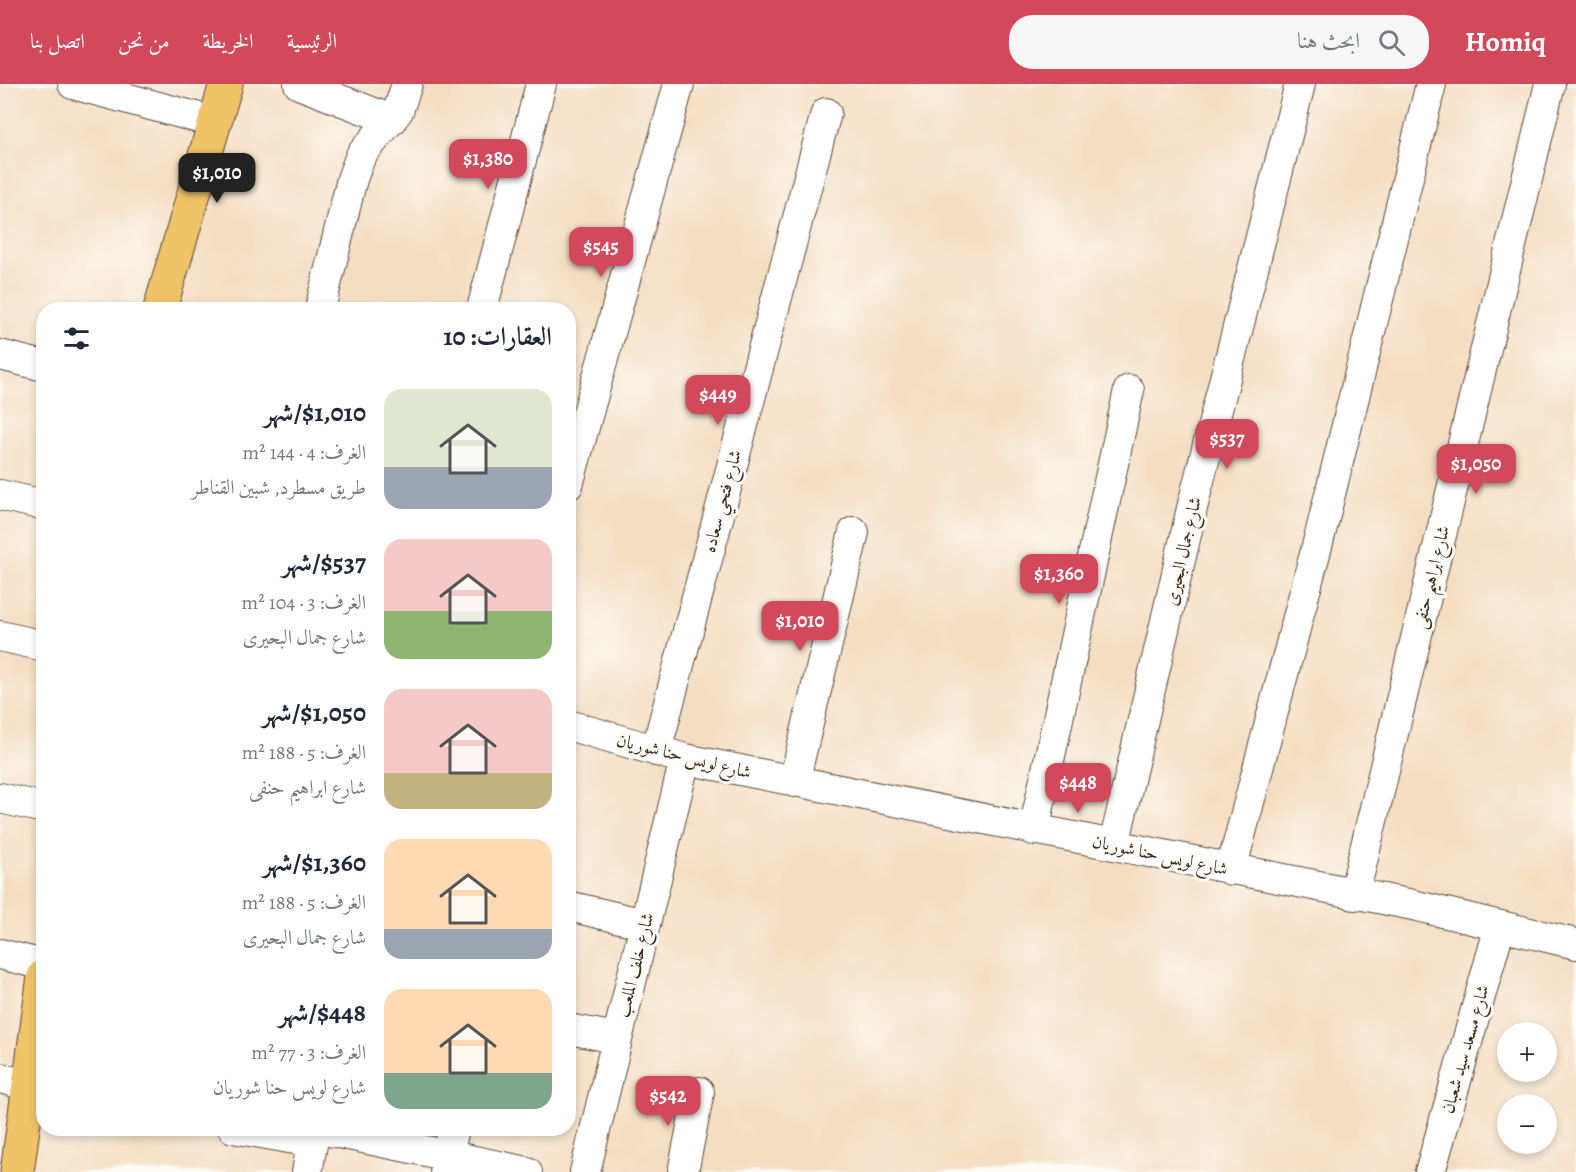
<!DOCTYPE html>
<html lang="ar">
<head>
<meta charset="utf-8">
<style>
  :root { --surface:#fff; --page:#f6f6f7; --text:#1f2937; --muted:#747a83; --accent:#d1495b }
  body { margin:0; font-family:Alegreya,Amiri,serif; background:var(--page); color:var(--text); direction:rtl; height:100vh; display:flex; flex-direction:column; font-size:22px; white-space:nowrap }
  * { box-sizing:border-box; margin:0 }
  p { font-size:20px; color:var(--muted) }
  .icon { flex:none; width:33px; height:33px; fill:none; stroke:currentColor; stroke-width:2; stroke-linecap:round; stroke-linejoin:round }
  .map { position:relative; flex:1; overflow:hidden; direction:ltr }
  .details { position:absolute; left:36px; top:218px; width:540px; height:834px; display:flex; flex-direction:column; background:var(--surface); border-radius:24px; box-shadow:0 3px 9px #0003; direction:rtl }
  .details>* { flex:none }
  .buttons { position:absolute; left:1497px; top:938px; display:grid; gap:12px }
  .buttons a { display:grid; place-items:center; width:60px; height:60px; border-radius:50%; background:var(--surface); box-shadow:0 3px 9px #0003; font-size:30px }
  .price { position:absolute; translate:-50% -51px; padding:0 14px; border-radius:12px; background:var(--accent); color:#fff; font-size:20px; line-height:39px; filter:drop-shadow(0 2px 3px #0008) }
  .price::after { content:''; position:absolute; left:50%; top:36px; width:18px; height:14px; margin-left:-9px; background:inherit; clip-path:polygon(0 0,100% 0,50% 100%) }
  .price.on { background:#222; color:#fff }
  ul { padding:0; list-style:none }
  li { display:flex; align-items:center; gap:18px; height:150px; padding:0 24px }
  li span { display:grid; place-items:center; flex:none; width:168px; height:120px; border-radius:18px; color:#555 }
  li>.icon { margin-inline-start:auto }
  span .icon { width:72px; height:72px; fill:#fffc; stroke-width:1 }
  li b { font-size:26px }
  h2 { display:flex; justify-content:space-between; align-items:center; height:72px; padding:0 24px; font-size:26px }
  header { display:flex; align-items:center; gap:36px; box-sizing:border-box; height:84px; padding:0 30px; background:var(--accent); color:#fff }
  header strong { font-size:28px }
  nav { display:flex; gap:33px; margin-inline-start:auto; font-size:21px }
  .search { width:420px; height:54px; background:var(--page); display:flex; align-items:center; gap:15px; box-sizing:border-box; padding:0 21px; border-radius:24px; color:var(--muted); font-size:22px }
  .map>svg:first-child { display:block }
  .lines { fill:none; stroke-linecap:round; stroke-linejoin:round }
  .minor-casing { stroke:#574537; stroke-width:32 }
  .major-casing { stroke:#574537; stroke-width:35 }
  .minor { stroke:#fff; stroke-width:30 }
  .major { stroke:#f0c369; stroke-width:33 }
  .labels { text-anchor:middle; stroke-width:6; stroke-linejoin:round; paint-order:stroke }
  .street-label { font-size:18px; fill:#3b2a1e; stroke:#fdfcf7 }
</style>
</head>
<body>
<header>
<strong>Homiq</strong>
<div class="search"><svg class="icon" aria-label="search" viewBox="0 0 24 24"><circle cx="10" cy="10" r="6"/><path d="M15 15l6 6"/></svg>ابحث هنا</div>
<nav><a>الرئيسية</a><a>الخريطة</a><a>من نحن</a><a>اتصل بنا</a></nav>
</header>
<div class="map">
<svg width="1576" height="1088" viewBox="0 0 1576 1088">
  <rect width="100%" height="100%" fill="#fdfcf7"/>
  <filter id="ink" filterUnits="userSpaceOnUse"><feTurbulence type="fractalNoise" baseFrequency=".0167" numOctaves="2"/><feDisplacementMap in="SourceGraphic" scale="12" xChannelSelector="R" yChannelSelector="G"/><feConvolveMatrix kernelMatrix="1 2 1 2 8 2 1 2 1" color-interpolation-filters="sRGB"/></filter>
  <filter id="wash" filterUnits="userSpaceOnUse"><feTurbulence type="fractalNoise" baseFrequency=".008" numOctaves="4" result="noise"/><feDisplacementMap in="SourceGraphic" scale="24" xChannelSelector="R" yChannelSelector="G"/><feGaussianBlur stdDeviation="1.35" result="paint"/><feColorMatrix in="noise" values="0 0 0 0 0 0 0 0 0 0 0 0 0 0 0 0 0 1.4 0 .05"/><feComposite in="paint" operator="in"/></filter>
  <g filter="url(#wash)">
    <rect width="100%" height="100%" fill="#f4dec3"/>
  </g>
  <g filter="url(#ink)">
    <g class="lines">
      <defs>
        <path id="minor" d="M73 0 214 38
          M299 0 392 36
          M320 225 352 95 361 71 398 27 407 0
          M482 225 541 0
          M0 271 44 282
          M568 401 679 0
          M0 411 44 421
          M0 552 44 562
          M568 641 685 675 1413 821 1576 860
          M656 667 826 29
          M794 698 854 448
          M0 714 44 724
          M1034 746 1129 306
          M1114 761 1193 420 1300 0
          M1231 786 1321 447 1431 0
          M1354 811 1550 0
          M568 822 645 840
          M0 870 44 881
          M568 945 617 954
          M0 994 27 1001
          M233 1044 312 1058
          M315 1044 527 1088
          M307 1088 315 1044
          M445 1088 454 1044
          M585 1088 685 675
          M683 1088 699 1008
          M1430 1088 1500 842"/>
        <path id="major" d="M160 225 226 0
          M17 1088 44 892"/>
      </defs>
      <!-- minor casing -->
      <use href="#minor" class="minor-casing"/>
      <!-- major casing -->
      <use href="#major" class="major-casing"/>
      <!-- minor -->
      <use href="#minor" class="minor"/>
      <!-- major -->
      <use href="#major" class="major"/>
    </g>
  </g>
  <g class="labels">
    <!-- street labels -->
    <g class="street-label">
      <text transform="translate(722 417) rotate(-75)" y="6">شارع فتحي سعاده</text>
      <text transform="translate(1183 467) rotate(-77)" y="6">شارع جمال البحيرى</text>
      <text transform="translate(1431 493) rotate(-76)" y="6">شارع ابراهيم حنفى</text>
      <text transform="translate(684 672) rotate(14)" y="6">شارع لويس حنا شوريان</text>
      <text transform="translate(1160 771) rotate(12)" y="6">شارع لويس حنا شوريان</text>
      <text transform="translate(635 881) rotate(-76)" y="6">شارع خلف الملعب</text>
      <text transform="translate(1465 965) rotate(-74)" y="6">شارع مسعد سيد شعبان</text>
    </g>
  </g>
</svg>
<div class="buttons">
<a>+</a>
<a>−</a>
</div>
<b class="price" style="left:488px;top:106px">$1,380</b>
<b class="price on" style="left:217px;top:120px">$1,010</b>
<b class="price" style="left:601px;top:194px">$545</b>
<b class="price" style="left:718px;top:342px">$449</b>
<b class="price" style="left:1227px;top:386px">$537</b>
<b class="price" style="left:1476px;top:411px">$1,050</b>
<b class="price" style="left:1059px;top:521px">$1,360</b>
<b class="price" style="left:800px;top:568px">$1,010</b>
<b class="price" style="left:1078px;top:730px">$448</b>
<b class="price" style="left:668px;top:1043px">$542</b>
<section class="details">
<h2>العقارات: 10<svg class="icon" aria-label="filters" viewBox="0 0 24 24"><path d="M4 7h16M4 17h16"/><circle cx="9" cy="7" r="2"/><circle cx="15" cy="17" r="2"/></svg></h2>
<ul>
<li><span style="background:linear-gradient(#dfe7d0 65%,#9aa5b1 0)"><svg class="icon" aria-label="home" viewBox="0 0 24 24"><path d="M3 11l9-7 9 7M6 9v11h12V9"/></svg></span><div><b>$1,010/شهر</b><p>الغرف: 4 · 144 m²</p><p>طريق مسطرد, شبين القناطر</p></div></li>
<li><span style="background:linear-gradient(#f6c9c9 60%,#8fb573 0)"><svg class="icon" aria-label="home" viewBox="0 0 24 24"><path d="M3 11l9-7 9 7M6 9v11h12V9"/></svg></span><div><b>$537/شهر</b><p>الغرف: 3 · 104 m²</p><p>شارع جمال البحيرى</p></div></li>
<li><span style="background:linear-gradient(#f6c9c9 70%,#c2b280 0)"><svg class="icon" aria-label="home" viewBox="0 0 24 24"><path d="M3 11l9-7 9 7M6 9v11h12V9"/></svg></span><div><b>$1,050/شهر</b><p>الغرف: 5 · 188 m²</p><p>شارع ابراهيم حنفى</p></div></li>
<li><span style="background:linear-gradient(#ffd9b3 75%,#9aa5b1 0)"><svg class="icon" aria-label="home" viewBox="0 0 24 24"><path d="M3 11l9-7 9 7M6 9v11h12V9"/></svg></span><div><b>$1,360/شهر</b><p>الغرف: 5 · 188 m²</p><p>شارع جمال البحيرى</p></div></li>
<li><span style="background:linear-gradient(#ffd9b3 70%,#7fa58c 0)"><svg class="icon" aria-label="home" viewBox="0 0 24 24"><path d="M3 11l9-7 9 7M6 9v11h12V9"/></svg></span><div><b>$448/شهر</b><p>الغرف: 3 · 77 m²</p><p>شارع لويس حنا شوريان</p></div></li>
</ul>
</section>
</div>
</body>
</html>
